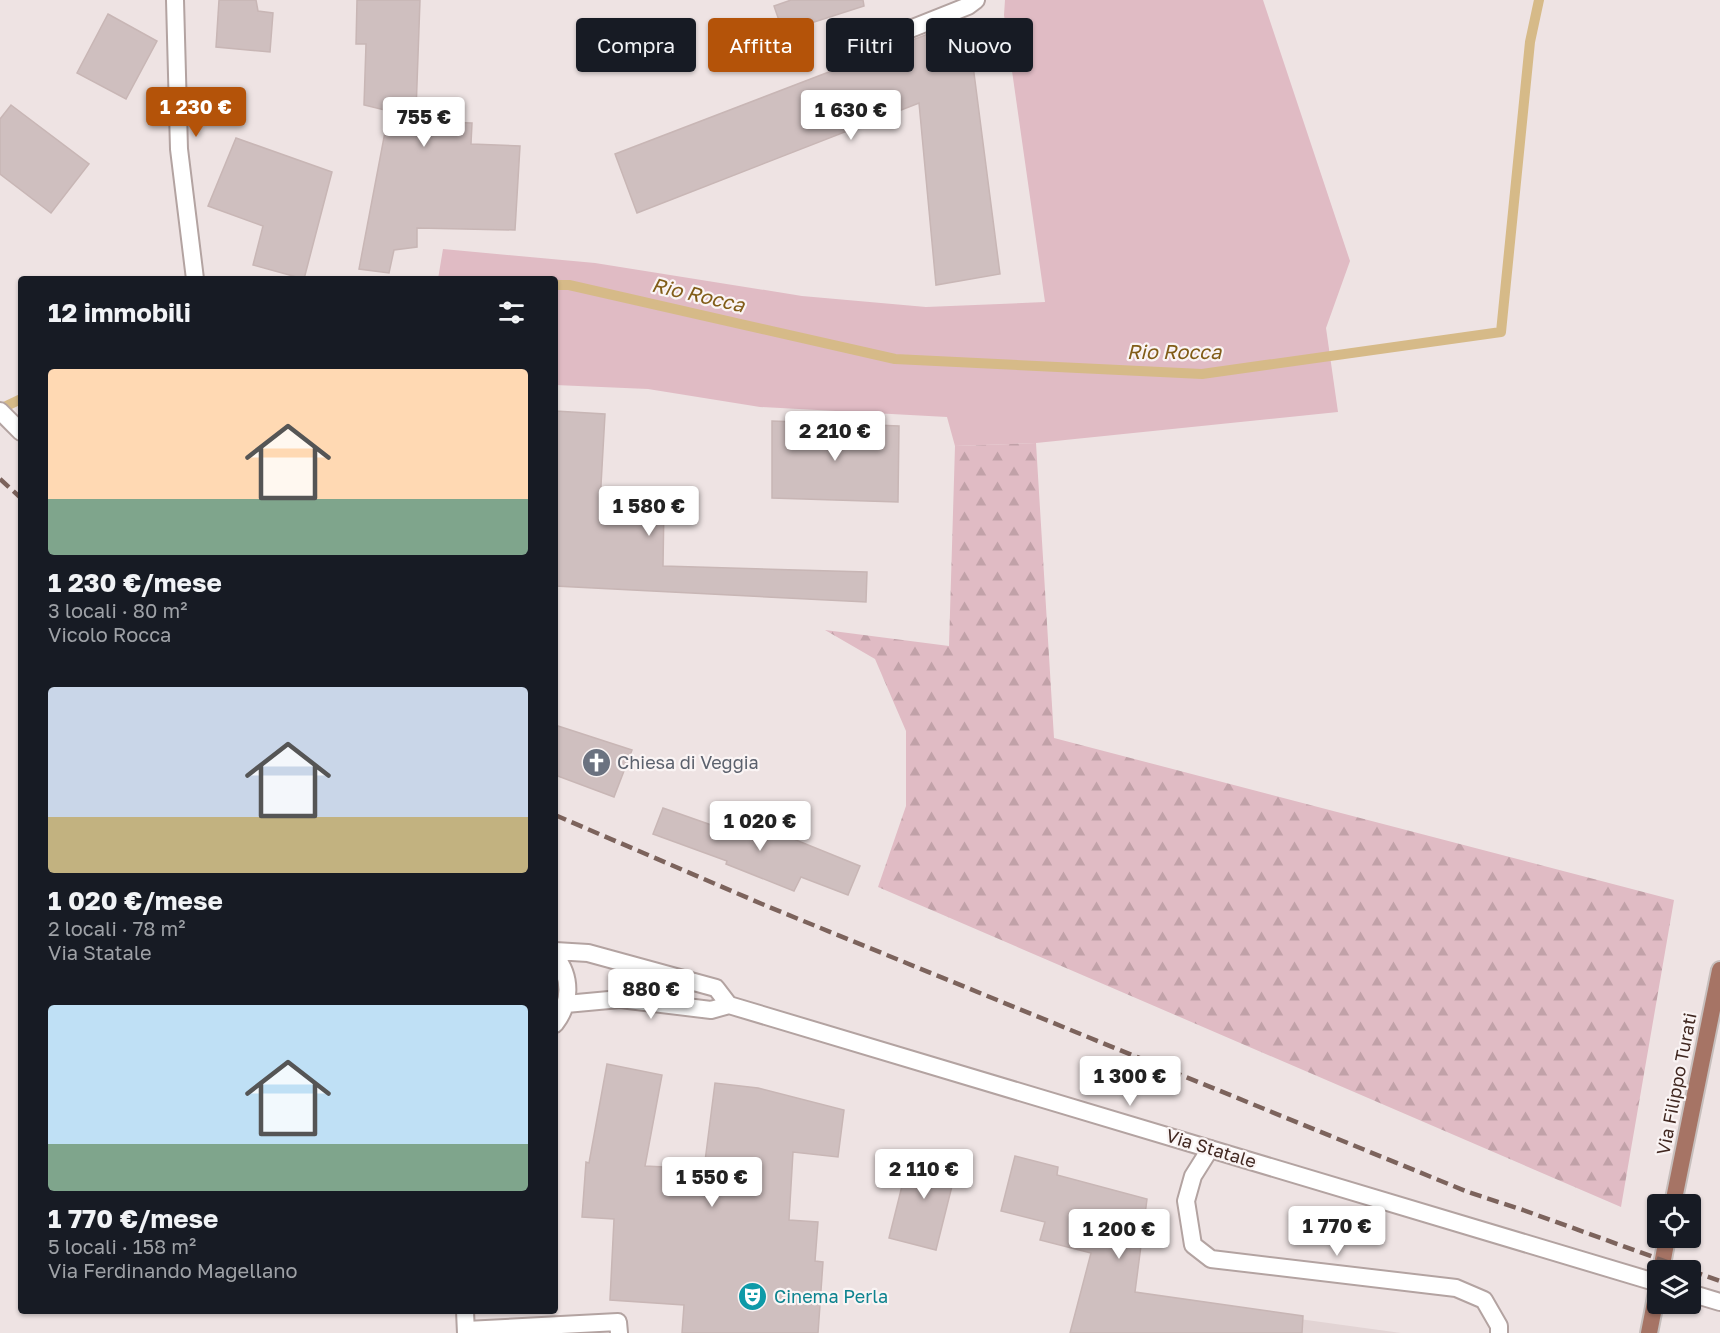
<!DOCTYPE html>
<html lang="it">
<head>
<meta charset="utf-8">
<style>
  :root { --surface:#171b24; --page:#242831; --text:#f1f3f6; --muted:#9ea1a6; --accent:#b45309 }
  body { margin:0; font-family:"Golos Text",sans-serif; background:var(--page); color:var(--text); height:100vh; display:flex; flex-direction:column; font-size:22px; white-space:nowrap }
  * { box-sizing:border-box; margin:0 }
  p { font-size:20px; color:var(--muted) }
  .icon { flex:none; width:33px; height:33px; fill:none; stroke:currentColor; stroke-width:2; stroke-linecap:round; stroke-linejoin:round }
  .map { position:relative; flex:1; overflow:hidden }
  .panel { position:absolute; left:18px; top:276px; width:540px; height:1038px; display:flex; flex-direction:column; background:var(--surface); border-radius:6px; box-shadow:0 2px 4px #0004 }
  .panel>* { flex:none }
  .top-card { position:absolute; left:576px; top:18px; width:570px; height:54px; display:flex; gap:12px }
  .tools { position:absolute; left:1647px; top:1194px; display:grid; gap:12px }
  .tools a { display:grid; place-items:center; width:54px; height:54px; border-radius:6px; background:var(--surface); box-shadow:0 2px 4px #0004; font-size:30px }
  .price { position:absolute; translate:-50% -51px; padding:0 14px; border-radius:6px; background:#fff; color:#222; font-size:20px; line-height:39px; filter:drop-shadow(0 2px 3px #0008) }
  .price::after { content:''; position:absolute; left:50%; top:36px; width:18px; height:14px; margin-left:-9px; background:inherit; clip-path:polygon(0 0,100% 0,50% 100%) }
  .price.selected { background:var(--accent); color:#fff }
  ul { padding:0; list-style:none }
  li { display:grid; align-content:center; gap:12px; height:318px; padding:0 30px }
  li span { display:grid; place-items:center; height:186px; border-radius:6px; color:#555 }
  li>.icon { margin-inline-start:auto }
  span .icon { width:108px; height:108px; fill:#fffc; stroke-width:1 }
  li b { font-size:26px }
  h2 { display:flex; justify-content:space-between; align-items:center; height:72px; padding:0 30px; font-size:26px }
  .tag { padding:0 21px; border-radius:6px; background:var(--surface); box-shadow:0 2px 4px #0004; font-size:21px; line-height:54px }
  .tag.selected { background:var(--accent); color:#fff }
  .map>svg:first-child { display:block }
  .built { fill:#e2d4d4 }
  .green { fill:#e0bbc4 }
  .forest { fill:url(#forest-firs) }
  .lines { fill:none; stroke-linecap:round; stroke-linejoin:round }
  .stream { stroke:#d6ba88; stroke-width:10 }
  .building { fill:#cfbfbf; stroke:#c8b6b5; stroke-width:1.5 }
  .service-casing { stroke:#b3a3a1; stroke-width:20 }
  .minor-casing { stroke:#b3a3a1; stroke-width:20 }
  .tertiary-casing { stroke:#b3a3a1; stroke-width:20 }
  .primary-casing { stroke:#c6bebc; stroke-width:20 }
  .service { stroke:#fff; stroke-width:16 }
  .minor { stroke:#fff; stroke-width:16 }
  .tertiary { stroke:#fff; stroke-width:16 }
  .primary { stroke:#a67465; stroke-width:16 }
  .rail { stroke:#7c635c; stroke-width:4.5; stroke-dasharray:12 6; stroke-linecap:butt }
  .labels { text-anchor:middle; stroke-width:4.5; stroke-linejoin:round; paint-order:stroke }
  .worship-label { font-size:18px; fill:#5b616d; stroke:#faf4f4; text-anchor:start }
  .street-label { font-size:18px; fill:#412821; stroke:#faf4f4 }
  .culture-label { font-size:18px; fill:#0d838f; stroke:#faf4f4; text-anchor:start }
  .water-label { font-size:20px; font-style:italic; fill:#815c17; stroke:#faf4f4 }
</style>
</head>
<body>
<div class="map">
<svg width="1720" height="1333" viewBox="0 0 1720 1333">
  <defs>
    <pattern id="forest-firs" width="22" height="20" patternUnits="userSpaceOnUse" patternTransform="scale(1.5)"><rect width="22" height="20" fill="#e0bbc4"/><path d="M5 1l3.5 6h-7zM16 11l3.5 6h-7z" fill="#c1a1a8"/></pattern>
  </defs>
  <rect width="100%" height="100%" fill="#eee3e3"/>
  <!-- built -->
  <path class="built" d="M1183 1303 1401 1333H1179Z"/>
  <!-- green -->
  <path class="green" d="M1005 0H1263L1350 261 1326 328 1338 412 1036 443 955 446 947 417 760 407 648 389 555 385V279H438L443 249 595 263 802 296 926 307 1045 302 1004 15Z"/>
  <!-- forest -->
  <path class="forest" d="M1036 443 1054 738 1674 900 1621 1207 878 887 906 806V731L875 659 825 630 949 646 955 446Z"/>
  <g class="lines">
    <!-- stream -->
    <path class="stream" d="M555 285H569L895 359 1202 374 1501 332 1530 42 1539 0
      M0 409 21 399"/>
  </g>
  <!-- building -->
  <path class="building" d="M219 0H256L258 11 273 13 270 52 216 47Z
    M357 0H420L416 112 441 113 442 122 472 123 471 144 520 146 515 230 417 228V247L394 250 389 273 359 269 389 111 364 105 366 44H356Z
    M791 0H863L864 6 783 32 774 6Z
    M108 14 157 41 126 99 77 73Z
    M967 19 1000 274 936 285 919 103 637 213 615 154Z
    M11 105 89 164 51 213 0 174V119Z
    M236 138 332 172 304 279 253 265 263 226 208 206Z
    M555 411 605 414 600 503 664 504 663 566 867 572 866 602 555 586Z
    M772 421 899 426 898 502 772 498Z
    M555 725 632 750 614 797 555 775Z
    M663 808 737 834 744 819 860 866 848 895 801 877 794 891 726 864 727 861 653 834Z
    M607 1064 662 1075 645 1166 704 1169 715 1083 758 1088 844 1110 838 1157 793 1152 789 1220 818 1222 815 1261 823 1262 818 1333H682L684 1305 610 1300 614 1219 582 1217 586 1162 589 1163Z
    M911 1150 958 1162 936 1250 889 1238Z
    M1015 1156 1058 1167 1057 1175 1147 1199 1135 1292 1303 1316 1302 1333H1070L1091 1253 1040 1240 1045 1222 1001 1211Z"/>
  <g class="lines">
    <defs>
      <path id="service" d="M466 1330 618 1322 619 1333"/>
      <path id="minor" d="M175 0 179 149 195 279
        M855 51 968 6 976 0
        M1210 1149 1193 1176 1186 1201 1193 1245 1211 1259 1456 1288 1484 1300 1499 1326V1333
        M465 1311 466 1333"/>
      <path id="tertiary" d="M0 411 21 432
        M555 951 588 953 716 988 729 1005
        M555 956C572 977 571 1003 555 1024
        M566 1004 620 999 711 1010 729 1005 1658 1283
        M1690 1293 1720 1302"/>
      <path id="primary" d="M1673 1204 1720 970
        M1661 1270 1667 1238
        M1649 1333 1658 1287"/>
    </defs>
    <!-- service casing -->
    <use href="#service" class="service-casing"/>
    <!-- minor casing -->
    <use href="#minor" class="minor-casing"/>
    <!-- tertiary casing -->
    <use href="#tertiary" class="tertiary-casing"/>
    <!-- primary casing -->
    <use href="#primary" class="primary-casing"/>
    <!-- service -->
    <use href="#service" class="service"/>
    <!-- minor -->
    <use href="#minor" class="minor"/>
    <!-- tertiary -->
    <use href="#tertiary" class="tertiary"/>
    <!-- primary -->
    <use href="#primary" class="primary"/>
    <!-- rail -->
    <path class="rail" d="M0 479 21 498
      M555 815 769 907 1468 1192 1523 1210 1720 1281"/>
  </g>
  <!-- icons -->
  <defs>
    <symbol id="church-disc" viewBox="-11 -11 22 22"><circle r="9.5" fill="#6b7280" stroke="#faf4f4"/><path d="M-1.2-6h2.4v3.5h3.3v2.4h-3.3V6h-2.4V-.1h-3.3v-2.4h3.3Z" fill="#fff"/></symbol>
    <symbol id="theatre-disc" viewBox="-11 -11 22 22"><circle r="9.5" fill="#0f9aa8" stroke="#faf4f4"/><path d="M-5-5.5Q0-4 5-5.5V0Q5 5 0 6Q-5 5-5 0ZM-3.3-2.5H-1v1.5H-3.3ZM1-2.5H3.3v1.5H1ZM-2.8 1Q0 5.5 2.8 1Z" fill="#fff"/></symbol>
  </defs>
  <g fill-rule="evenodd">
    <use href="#church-disc" x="580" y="746" width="33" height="33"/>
    <use href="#theatre-disc" x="736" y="1280" width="33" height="33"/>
  </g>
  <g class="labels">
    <!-- worship labels -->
    <g class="worship-label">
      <text x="617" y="769">Chiesa di Veggia</text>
    </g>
    <!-- street labels -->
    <g class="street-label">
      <text transform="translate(1677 1084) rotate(-79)" y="6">Via Filippo Turati</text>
      <text transform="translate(1211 1149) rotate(17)" y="6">Via Statale</text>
    </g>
    <!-- culture labels -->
    <g class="culture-label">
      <text x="774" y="1303">Cinema Perla</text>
    </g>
    <!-- water labels -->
    <g class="water-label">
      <text transform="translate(698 295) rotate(13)" y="7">Rio Rocca</text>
      <text x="1174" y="359">Rio Rocca</text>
    </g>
  </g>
</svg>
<div class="tools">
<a><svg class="icon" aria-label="locate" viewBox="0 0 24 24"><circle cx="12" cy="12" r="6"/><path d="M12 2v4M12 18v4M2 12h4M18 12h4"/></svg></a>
<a><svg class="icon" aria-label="layers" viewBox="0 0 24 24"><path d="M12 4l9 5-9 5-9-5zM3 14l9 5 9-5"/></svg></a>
</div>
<b class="price selected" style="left:196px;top:138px">1 230 €</b>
<b class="price" style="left:851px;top:141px">1 630 €</b>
<b class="price" style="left:424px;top:148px">755 €</b>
<b class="price" style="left:835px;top:462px">2 210 €</b>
<b class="price" style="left:649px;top:537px">1 580 €</b>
<b class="price" style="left:760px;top:852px">1 020 €</b>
<b class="price" style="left:651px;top:1020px">880 €</b>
<b class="price" style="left:1130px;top:1107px">1 300 €</b>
<b class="price" style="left:924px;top:1200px">2 110 €</b>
<b class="price" style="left:712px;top:1208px">1 550 €</b>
<b class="price" style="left:1337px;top:1257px">1 770 €</b>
<b class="price" style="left:1119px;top:1260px">1 200 €</b>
<div class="top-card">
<a class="tag">Compra</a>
<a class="tag selected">Affitta</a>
<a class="tag">Filtri</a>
<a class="tag">Nuovo</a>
</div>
<section class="panel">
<h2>12 immobili<svg class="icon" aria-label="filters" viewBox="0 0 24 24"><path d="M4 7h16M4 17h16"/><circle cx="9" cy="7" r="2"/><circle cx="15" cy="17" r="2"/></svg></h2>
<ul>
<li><span style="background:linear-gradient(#ffd9b3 70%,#7fa58c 0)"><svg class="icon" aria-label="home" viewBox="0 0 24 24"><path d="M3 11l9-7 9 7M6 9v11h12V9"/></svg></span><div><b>1 230 €/mese</b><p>3 locali · 80 m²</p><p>Vicolo Rocca</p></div></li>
<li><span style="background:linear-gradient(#c9d6e8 70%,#c2b280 0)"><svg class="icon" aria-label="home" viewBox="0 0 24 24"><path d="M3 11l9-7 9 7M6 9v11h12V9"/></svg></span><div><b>1 020 €/mese</b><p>2 locali · 78 m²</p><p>Via Statale</p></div></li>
<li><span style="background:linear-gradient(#bfe0f5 75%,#7fa58c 0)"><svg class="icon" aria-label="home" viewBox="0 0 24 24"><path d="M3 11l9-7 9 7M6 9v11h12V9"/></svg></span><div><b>1 770 €/mese</b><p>5 locali · 158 m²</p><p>Via Ferdinando Magellano</p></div></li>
</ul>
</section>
</div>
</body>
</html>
